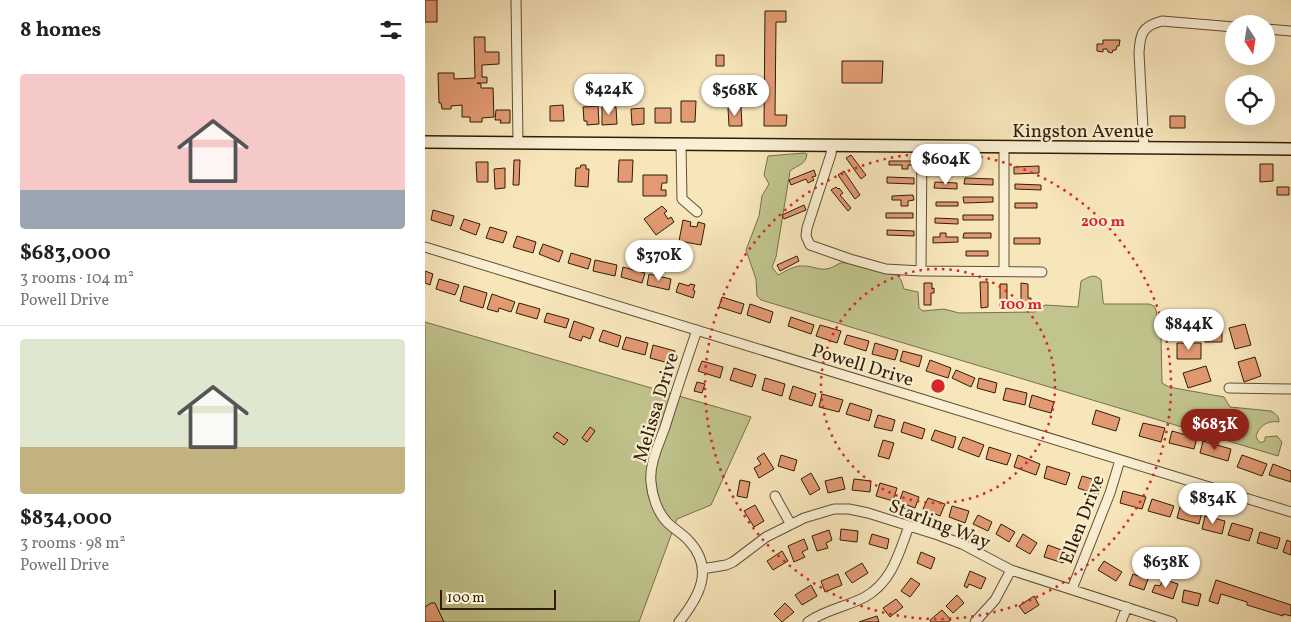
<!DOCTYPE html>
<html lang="en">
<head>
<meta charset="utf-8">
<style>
  :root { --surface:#fff; --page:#f2f2f2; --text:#202124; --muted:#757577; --line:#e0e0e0; --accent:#8f2418 }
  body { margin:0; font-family:Vollkorn,serif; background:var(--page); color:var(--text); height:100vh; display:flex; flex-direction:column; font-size:19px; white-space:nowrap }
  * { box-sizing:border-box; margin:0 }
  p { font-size:16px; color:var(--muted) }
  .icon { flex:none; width:28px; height:28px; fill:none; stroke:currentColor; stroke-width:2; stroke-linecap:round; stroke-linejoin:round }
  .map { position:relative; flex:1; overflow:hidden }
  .side { display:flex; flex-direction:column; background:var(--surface); width:425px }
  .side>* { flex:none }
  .needle { width:32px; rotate:168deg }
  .buttons { position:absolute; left:800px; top:15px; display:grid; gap:10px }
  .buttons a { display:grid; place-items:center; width:50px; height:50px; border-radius:50%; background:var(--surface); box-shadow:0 5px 20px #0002; font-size:25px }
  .scale { position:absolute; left:15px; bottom:12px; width:116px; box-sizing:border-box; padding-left:5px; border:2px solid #2f1d04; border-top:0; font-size:14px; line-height:18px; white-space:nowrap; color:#2f1d04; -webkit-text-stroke:4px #faefd3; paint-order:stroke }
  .price { position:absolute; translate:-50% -42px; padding:0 11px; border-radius:18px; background:#fff; color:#222; font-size:16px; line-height:32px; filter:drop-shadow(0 1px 2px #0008) }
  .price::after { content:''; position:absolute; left:50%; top:30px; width:15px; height:11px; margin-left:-8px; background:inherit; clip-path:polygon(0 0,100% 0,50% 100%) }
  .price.active { background:var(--accent); color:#fff }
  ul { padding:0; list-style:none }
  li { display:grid; align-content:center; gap:10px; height:265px; padding:0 20px }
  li+li { border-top:1px solid var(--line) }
  li span { display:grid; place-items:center; height:155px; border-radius:5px; color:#555 }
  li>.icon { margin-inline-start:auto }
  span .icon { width:90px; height:90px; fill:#fffc; stroke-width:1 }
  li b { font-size:21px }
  h2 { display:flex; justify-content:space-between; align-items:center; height:60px; padding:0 20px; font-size:21px }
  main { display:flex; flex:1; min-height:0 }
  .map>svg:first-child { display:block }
  .green { fill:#c1c48d; stroke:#787048 }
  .building { fill:#e39a73; stroke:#2f1d04 }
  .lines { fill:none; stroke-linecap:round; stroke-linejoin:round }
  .street-casing { stroke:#614f32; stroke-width:11 }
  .secondary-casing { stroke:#2f1d04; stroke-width:14 }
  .street { stroke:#faefd3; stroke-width:9 }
  .secondary { stroke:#faefd3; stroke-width:11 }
  .ring { fill:none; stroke:#d62828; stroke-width:2.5; stroke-dasharray:2.5 5 }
  .labels { text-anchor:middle; stroke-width:4.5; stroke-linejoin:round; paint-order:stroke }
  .street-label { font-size:19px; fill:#2f1d04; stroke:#faefd3 }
  .centre { fill:#d62828; stroke:#faefd3; stroke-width:2.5 }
  .ring-label { font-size:15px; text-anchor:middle; font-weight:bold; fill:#d62828; stroke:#faefd3; stroke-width:4.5; stroke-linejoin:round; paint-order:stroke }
</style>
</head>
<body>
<main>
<section class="side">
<h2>8 homes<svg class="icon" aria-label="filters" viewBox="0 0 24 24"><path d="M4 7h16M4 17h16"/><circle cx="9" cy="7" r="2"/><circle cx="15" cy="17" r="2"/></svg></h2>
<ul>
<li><span style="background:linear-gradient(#f6c9c9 75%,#9aa5b1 0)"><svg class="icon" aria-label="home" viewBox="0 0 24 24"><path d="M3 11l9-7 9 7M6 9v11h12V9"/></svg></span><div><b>$683,000</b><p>3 rooms · 104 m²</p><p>Powell Drive</p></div></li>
<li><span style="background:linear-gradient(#dfe7d0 70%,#c2b280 0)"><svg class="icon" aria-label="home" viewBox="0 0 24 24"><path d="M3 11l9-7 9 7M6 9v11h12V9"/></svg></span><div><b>$834,000</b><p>3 rooms · 98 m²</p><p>Powell Drive</p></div></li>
</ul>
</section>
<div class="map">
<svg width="866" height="622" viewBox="0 0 866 622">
  <rect width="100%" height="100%" fill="#f8e6bb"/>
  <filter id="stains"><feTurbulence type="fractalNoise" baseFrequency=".004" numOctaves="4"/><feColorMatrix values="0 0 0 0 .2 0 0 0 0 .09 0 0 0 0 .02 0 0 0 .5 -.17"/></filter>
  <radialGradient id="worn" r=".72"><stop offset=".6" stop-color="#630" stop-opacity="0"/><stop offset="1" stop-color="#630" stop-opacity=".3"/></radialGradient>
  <!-- green -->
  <path class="green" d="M379 153 382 154C381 165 372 165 365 171L351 257 347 267 353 275C361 271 370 265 379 266 387 266 393 270 401 269 411 268 412 261 423 263 441 266 452 273 472 275L476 280 479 289 493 292 494 308 498 311 519 309 534 313 610 312 620 305 653 307 656 281C664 277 669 273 676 280L678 301 679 304H724L729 306 731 310 736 336 737 383 744 387 799 397 805 407 846 411C851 414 854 416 854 422 843 420 833 426 831 437L835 443 840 441V437L852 436 857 442 853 456 336 300 332 296 331 279 321 250 334 216 337 196 344 184 339 175 343 156Z
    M0 322 326 417 286 505 252 519 214 622H0Z"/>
  <!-- building -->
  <path class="building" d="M0 0H12V22H0Z
    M340 11H361V22H351L350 115H362L361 126H339Z
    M49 37H60V52H74V64L57 65V77H62V83H52L56 84V88H68L69 117 57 118V122H45V117H37V105L26 106V109H17L16 103H14L13 73H29V79L50 78Z
    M678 40H695L694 46H692L691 50H688L687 53 683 52 682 49H678V52L672 51V44H678Z
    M291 55H299V66H291Z
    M417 61H458L457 83H417Z
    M298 86H306V98L299 99Z
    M256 101H271L270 122H256Z
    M138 105 139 121H125V106Z
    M173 106 174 124 162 125V121H159L158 107Z
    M177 107H191L192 124 177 125Z
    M316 107 317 126H304L303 108Z
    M219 108V124L207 125 206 109Z
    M230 108H246V123H230Z
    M71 110H85V123H75L76 120H70Z
    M745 116H760V128H745Z
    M426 155 441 175 436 179 421 158Z
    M89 160H95L94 185H88Z
    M194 160H208L207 182H193Z
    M464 161H487V165H483V169H477V165H464Z
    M51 162H63V182H52Z
    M510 162H517V165L532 166V172L510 171Z
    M835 164H848V181L835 182Z
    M156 165H161V169H164L163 187 150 186 151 168H155Z
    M614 166V173L589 174V167Z
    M80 168V188L70 189 69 169Z
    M389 170 391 176 387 177 389 180 383 183 381 179 366 185 364 180Z
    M419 171 435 195 430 199 413 175Z
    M218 175H242V183H237L236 190H241V196H218Z
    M462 177 489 178V184L462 183Z
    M540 178 568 179V185L539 184Z
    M510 182 532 183V189L509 188Z
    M590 184 616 185V190L590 189Z
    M411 187 413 189 414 188 418 193 415 195 426 208 423 211 406 190Z
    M852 187H864V195H852Z
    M488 195 489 200 483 201V206H476V200H467V196Z
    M538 197H568V202L539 203Z
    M511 202H533V206H511Z
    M590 203H612V208H590Z
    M379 205 381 210 359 219 357 215Z
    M237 206 242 211 239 213 243 219 246 217 249 222 231 235 219 219Z
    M8 210 29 216 26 226 6 220Z
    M461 213H488V218H461Z
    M538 215H568V220H538Z
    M510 218 533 219V224L510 223Z
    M39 219 55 224 51 235 35 229Z
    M258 220 266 222 265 226 272 227 273 222 280 224 276 245 254 241Z
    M65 227 82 232 78 243 61 238Z
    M462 230 489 231V236L462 235Z
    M515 233H521V237H533V242L508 243V237H515Z
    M539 233H566V238H538Z
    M92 236 111 242 108 253 88 247Z
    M589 238H615V244H589Z
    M118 244 138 251 134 262 114 254Z
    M541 251H563V256H541Z
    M146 253 166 259 163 269 143 263Z
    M372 256 374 261 355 271 352 265Z
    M170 260 192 265 190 276 168 271Z
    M198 267 220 273 217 283 196 277Z
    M0 271 8 274 5 285 0 283Z
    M224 274 246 279 244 290 222 285Z
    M14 279 34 285 30 295 11 289Z
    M555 282H563V307L556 308Z
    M254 283 264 286 265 284 270 285 268 290 270 291 268 298 251 292Z
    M499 283H507V289L509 288V293H506V305H499Z
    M596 283 603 284V298H606V303H602L603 308H596Z
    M575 284H582V308H575Z
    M39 286 62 293 58 308 35 301Z
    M67 294 90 302 86 312 74 308 73 312 62 309Z
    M297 297 319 304 316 314 294 307Z
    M94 303 115 309 112 319 91 313Z
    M325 304 348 312 345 323 322 315Z
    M122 313 144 319 141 328 119 322Z
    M366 317 389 325 386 334 363 326Z
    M751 319H774V335H751Z
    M780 320H797V342H780Z
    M149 321 169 328 165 339 158 336 156 341 144 337Z
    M820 324 826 345 810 349 804 328Z
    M395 325 416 331 412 343 391 336Z
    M178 330 196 336 193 347 174 341Z
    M422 335 444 341 441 351 419 344Z
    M201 337 223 343 220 355 197 349Z
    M450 343 473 350 470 360 447 354Z
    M752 343H776V359H752Z
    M228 345 250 351 247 364 225 358Z
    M478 351 497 356 494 367 475 361Z
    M830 357 836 376 819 382 813 362Z
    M505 360 526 368 523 378 501 371Z
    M277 361 298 367 295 378 273 371Z
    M781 366 786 381 763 388 758 373Z
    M309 368 331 375 327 387 305 380Z
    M531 370 550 378 546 387 527 378Z
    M340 378 360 384 357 396 337 390Z
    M554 378 572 383 570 393 552 388Z
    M272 382 280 384 277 393 269 391Z
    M368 386 391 394 387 406 364 399Z
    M581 388 602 393 600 405 578 400Z
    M397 394 418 400 414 412 394 407Z
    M607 395 629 402 626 413 604 407Z
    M425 403 447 410 444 421 421 414Z
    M671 410 695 418 691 431 667 424Z
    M453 415 470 420 467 431 449 427Z
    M479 422 500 429 497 439 476 432Z
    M718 423 740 428 736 442 714 436Z
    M165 427 170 431 162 442 157 438Z
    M510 430 531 437 528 448 506 440Z
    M747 431 772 438 769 449 744 443Z
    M132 432 143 440 139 445 128 437Z
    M538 437 559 445 554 457 533 449Z
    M458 440 469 443 464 459 453 456Z
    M778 441 806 449 803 461 775 453Z
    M564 447 586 454 582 465 561 459Z
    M339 453 349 469 334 478 329 468 336 464 332 458Z
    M356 455 372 460 369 471 353 466Z
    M593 455 615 464 611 475 589 467Z
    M817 455 842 464 837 476 812 467Z
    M848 464 866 471V482L844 475Z
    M622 466 645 473 641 485 619 478Z
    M386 473 395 489 385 495 376 479Z
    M657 476 677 482 673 495 653 488Z
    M417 477 420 489 403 493 400 481Z
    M429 479 446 481 445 492 427 490Z
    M315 480 325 482 322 498 312 496Z
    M455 483 472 488 468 501 451 496Z
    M478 491 494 497 490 508 474 502Z
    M698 491 721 497 717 509 695 503Z
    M503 498 520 504 515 516 498 509Z
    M727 499 749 506 745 517 723 511Z
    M330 505 339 521 329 527 319 511Z
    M527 506 544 511 540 523 524 517Z
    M755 507 777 512 774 524 752 518Z
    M553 515 567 522 563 531 548 524Z
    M780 516 800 521 797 534 777 529Z
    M807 523 828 529 824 541 803 535Z
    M576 524 590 532 584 542 571 534Z
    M416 529 433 531 432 542 415 540Z
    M404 530 407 540 401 543 403 548 392 551 387 536Z
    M835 532 855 538 852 549 832 543Z
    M447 534 464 539 462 549 444 544Z
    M598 534 612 543 605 554 591 546Z
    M379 539 383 549 377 552 380 557 369 562 363 546Z
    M862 540 866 542V555L858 552Z
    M623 545 642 552 638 563 619 557Z
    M357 551 363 561 348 570 342 561Z
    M496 552 510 558 506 569 492 563Z
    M749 560 763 564 760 572 746 568Z
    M679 561 697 572 691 581 673 570Z
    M437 563 443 573 427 583 420 573Z
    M545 571 561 578 556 589 544 584 542 588 539 586Z
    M413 574 417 585 400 592 396 581Z
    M708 574 723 579 719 590 704 585Z
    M486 578 495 584 485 597 476 591Z
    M738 579 753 584 748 599 727 592 730 585 735 586Z
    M791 580 866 605V616L858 614V616L822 605V602L796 594 793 604 784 601Z
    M386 585 392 596 377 605 370 595Z
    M759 590 776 594 773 606 757 602Z
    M532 595 539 603 528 613 521 606Z
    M609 596 614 605 600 614 594 606Z
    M471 599 478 607 465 617 458 608Z
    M6 603H10L19 622H0V607Z
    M360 603 369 612 357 622 349 614Z
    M517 610 526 620 523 622H506L505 620Z
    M452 616 454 622H434Z"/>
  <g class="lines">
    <defs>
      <path id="street" d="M91 0 93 142
        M841 29 866 31
        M256 144 257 199 272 212
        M407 146 406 154 382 228 381 236 385 245 425 259 461 269 496 271 617 272
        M719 148 714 53C715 34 717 26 737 21L809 27
        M0 247 866 512
        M496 271 497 146
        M579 271V147
        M804 388 866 389
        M350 496 365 523
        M277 569 301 565 308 562 341 537 379 518 409 509H424L443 513 513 535 537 544 586 570 747 622
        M647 589 685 493 695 460
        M254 622C274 597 290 569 264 541 257 533 247 528 241 521 232 511 227 495 226 482 224 464 234 444 240 427 250 395 261 362 272 330
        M383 622C402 609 421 607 440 597 467 582 474 553 484 526
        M550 622 570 600 586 570
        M696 622 702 607"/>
      <path id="secondary" d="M0 142 866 149"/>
    </defs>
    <!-- street casing -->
    <use href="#street" class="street-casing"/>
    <!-- secondary casing -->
    <use href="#secondary" class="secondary-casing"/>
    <!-- street -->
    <use href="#street" class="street"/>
    <!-- secondary -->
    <use href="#secondary" class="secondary"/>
  </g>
  <!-- distance rings -->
  <g class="ring">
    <circle cx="513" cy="386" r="117"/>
    <circle cx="513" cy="386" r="233"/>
  </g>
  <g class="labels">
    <!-- street labels -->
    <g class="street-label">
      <text x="658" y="137">Kingston Avenue</text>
      <text transform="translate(438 364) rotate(17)" y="7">Powell Drive</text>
      <text transform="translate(230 407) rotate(-73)" y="7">Melissa Drive</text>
      <text transform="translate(656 519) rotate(-69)" y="7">Ellen Drive</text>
      <text transform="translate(515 523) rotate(21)" y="7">Starling Way</text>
    </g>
  </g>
  <circle cx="513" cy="386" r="8" class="centre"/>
  <g class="ring-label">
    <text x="678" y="226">200 m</text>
    <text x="596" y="309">100 m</text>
  </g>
  <rect width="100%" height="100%" filter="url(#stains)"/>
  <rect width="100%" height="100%" fill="url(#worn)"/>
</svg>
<div class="buttons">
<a><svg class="needle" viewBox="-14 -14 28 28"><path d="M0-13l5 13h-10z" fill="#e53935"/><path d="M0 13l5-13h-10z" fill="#757577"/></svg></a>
<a><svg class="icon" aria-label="locate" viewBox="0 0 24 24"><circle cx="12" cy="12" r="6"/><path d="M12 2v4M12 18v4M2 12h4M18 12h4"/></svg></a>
</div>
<div class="scale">100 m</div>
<b class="price" style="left:184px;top:116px">$424K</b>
<b class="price" style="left:310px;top:117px">$568K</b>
<b class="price" style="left:521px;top:186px">$604K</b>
<b class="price" style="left:234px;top:282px">$370K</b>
<b class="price" style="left:764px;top:351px">$844K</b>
<b class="price active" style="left:790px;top:451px">$683K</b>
<b class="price" style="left:788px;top:525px">$834K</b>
<b class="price" style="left:741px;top:589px">$638K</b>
</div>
</main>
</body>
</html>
